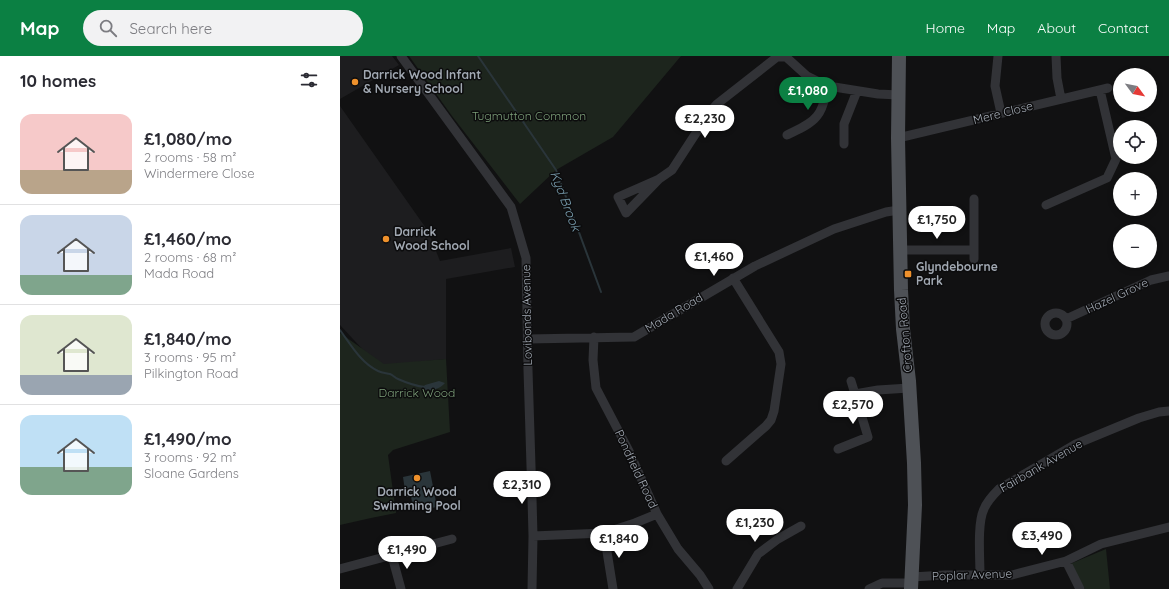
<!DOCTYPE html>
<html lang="en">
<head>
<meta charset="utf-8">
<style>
  :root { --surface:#fff; --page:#f2f2f3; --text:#2b2b33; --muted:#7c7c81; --line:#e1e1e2; --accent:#0b8043 }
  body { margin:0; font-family:Quicksand,sans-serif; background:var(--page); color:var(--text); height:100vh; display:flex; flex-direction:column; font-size:15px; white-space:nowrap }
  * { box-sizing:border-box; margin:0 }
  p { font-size:13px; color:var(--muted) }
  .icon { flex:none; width:22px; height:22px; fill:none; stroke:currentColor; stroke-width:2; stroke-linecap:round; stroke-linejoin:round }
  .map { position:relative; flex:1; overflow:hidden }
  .drawer { display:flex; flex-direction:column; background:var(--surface); width:340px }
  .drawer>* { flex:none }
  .needle { width:26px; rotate:122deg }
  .tools { position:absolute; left:773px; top:12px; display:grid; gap:8px }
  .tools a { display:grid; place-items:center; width:44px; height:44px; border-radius:50%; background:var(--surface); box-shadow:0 2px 6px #0003; font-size:20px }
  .price { position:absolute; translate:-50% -34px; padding:0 9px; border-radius:14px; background:#fff; color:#222; font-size:13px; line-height:26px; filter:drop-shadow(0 1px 2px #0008) }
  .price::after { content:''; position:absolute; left:50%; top:24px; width:12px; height:9px; margin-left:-6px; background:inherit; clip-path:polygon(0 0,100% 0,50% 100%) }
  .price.selected { background:var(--accent); color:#fff }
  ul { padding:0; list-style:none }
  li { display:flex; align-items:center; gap:12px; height:100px; padding:0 20px }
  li+li { border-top:1px solid var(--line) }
  li span { display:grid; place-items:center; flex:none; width:112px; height:80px; border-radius:12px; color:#555 }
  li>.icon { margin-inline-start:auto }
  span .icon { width:48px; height:48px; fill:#fffc; stroke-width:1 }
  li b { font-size:17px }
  h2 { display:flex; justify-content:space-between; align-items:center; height:48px; padding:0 20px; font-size:17px }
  header { display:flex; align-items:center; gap:24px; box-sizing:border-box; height:56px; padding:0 20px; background:var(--accent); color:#fff }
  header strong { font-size:19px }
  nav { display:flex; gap:22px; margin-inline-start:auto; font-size:14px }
  .search { width:280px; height:36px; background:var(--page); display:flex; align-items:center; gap:10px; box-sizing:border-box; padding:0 14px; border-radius:22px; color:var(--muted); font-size:15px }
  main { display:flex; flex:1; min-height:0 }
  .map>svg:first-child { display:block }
  .built { fill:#1d1d1f }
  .green { fill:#1d251d }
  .water { fill:#2a353a }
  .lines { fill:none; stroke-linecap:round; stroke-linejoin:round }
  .stream { stroke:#2a353a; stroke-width:2 }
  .street { stroke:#323337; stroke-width:9 }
  .primary { stroke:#4e5156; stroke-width:14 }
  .poi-dot { fill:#ef912c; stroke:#0c0c0d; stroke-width:1.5 }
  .labels { text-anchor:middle; stroke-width:3; stroke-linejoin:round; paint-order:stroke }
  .poi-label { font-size:12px; font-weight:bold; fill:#a2a9b3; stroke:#0c0c0d; text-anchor:start }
  .street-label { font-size:12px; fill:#a2a9b3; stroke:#0c0c0d }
  .park-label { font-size:12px; fill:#7c9e79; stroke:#0c0c0d }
  .water-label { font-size:13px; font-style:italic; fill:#799dae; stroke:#0c0c0d }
</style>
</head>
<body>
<header>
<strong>Map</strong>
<div class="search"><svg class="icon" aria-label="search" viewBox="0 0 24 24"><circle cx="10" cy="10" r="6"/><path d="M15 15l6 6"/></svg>Search here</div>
<nav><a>Home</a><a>Map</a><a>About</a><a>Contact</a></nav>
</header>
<main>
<section class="drawer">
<h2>10 homes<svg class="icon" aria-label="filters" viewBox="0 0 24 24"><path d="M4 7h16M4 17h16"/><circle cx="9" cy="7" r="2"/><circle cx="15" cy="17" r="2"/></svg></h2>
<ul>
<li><span style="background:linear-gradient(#f6c9c9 70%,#b9a48a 0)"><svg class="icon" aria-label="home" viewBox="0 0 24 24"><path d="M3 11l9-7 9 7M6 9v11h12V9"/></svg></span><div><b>£1,080/mo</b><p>2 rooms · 58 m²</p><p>Windermere Close</p></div></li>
<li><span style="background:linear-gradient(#c9d6e8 75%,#7fa58c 0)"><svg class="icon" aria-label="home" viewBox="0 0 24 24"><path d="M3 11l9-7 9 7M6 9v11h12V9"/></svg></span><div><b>£1,460/mo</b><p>2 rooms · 68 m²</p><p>Mada Road</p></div></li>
<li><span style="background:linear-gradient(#dfe7d0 75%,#9aa5b1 0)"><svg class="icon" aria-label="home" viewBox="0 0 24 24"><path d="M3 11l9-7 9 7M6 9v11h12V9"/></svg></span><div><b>£1,840/mo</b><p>3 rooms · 95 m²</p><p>Pilkington Road</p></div></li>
<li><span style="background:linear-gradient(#bfe0f5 65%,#7fa58c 0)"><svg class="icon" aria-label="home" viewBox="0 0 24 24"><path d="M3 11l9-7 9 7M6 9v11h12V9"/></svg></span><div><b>£1,490/mo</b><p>3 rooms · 92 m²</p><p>Sloane Gardens</p></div></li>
</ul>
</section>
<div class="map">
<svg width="829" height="533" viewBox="0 0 829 533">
  <rect width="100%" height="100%" fill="#111112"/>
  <!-- built -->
  <path class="built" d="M0 0H52L59 9 0 43Z
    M0 50 88 175 100 205 171 192 175 211 106 223V303L38 310 0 269Z"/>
  <!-- green -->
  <path class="green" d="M69 0H341L273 81 216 114 180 148 112 60Z
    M0 277 44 308 106 303 110 376 53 394 48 399 56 457 31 462 0 469Z
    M766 493 770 533H745L730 508Z"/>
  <!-- water -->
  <path class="water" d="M99 325 105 327C100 333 90 336 83 333V331L85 329Z
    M90 415 97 451 74 455 71 441H66L63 421Z"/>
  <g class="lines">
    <!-- stream -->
    <path class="stream" d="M138 0 216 114 261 236
      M0 274C11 289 21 307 38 315 42 317 46 317 50 318 53 319 55 322 58 323 67 327 75 330 85 331"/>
    <!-- street -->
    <path class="street" d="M61 0 171 151 186 202 188 314 192 442 193 480 192 533
      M658 0 655 30 661 57
      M716 0 717 22 721 43
      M437 1H446L467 20 481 27 488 30 538 38 559 39
      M447 79C457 74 470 69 477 60 484 52 485 40 488 30
      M558 82 768 32
      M504 88V68L517 35
      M319 123 278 141 286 157 319 123 332 114 369 57 377 48 437 1
      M634 143V203
      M706 149 767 122 776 103 760 34
      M560 194H634
      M705 268a11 11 0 1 1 22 0a11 11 0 1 1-22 0Z
      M726 263 811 224 829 220
      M254 281 253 304 256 332 289 395 317 458 338 493 360 519 369 533
      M188 283 294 281 415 210 494 173 546 156 559 154
      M511 325 515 338 538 334 569 332
      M498 393 528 381 515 338
      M386 405 426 370 431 364 434 355 441 308 439 296 393 222
      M264 477 273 533
      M193 480 264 477 295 467 317 458
      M52 500 61 533
      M726 505 740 533
      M0 513 112 483
      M640 519C640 502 637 467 644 453 647 445 653 439 659 433L736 388 799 362 819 356 829 355
      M572 521 605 519H672L726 505 761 488 829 471
      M397 533 418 498 438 483 461 470
      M529 533 542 527H571"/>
    <!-- primary -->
    <path class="primary" d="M559 0 558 82 561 234 563 273 569 325 574 407 575 449 571 533"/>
  </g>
  <!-- markers -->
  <g class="poi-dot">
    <circle cx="15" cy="26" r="4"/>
    <circle cx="46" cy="183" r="4"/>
    <rect x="564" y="214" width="8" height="8" rx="2"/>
    <circle cx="77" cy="422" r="4"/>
  </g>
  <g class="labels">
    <!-- poi labels -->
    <g class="poi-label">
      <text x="23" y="23">Darrick Wood Infant<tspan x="23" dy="14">&amp; Nursery School</tspan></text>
      <text x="54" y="180">Darrick<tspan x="54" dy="14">Wood School</tspan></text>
      <text x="576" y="215">Glyndebourne<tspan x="576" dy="14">Park</tspan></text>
      <text x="77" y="440" text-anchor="middle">Darrick Wood<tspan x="77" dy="14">Swimming Pool</tspan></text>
    </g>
    <!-- street labels -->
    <g class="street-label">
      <text transform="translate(663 57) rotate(-14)" y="4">Mere Close</text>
      <text transform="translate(777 240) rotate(-25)" y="4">Hazel Grove</text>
      <text transform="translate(334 257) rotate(-31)" y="4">Mada Road</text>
      <text transform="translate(187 259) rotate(-91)" y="4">Lovibonds Avenue</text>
      <text transform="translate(565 279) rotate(-95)" y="4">Crofton Road</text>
      <text transform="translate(701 410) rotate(-30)" y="4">Fairbank Avenue</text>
      <text transform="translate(296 413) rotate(65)" y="4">Pondfield Road</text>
      <text transform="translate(632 519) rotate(-2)" y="4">Poplar Avenue</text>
    </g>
    <!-- park labels -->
    <g class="park-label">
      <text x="189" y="64">Tugmutton Common</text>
      <text x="77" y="341">Darrick Wood</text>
    </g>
    <!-- water labels -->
    <g class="water-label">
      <text transform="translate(226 145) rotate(69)" y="5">Kyd Brook</text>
    </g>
  </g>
</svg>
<div class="tools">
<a><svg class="needle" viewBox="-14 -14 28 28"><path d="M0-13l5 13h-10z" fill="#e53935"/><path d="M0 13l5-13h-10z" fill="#7c7c81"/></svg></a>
<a><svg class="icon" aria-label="locate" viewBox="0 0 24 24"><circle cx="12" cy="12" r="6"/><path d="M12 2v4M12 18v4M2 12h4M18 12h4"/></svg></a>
<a>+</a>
<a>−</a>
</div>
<b class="price selected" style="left:468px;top:55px">£1,080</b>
<b class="price" style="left:365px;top:83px">£2,230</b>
<b class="price" style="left:597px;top:184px">£1,750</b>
<b class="price" style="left:374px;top:221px">£1,460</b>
<b class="price" style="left:513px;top:369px">£2,570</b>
<b class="price" style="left:182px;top:449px">£2,310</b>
<b class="price" style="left:415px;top:487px">£1,230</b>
<b class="price" style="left:702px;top:500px">£3,490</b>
<b class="price" style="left:279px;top:503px">£1,840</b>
<b class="price" style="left:67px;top:514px">£1,490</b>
</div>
</main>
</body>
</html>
